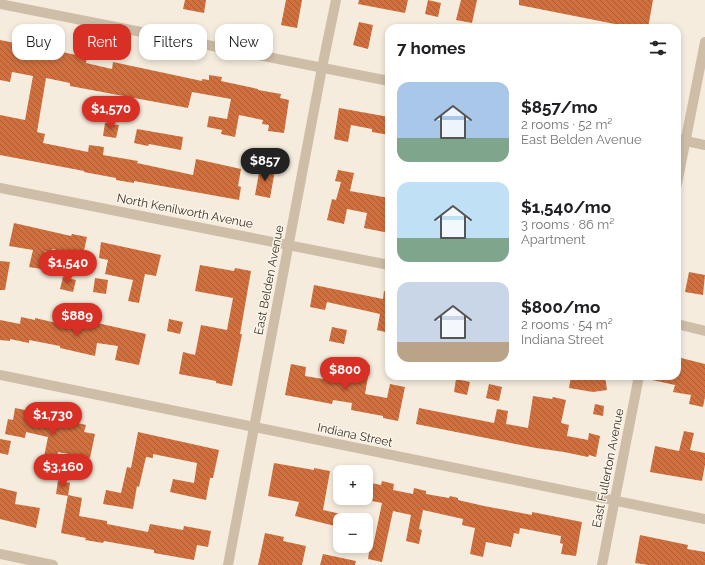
<!DOCTYPE html>
<html lang="en">
<head>
<meta charset="utf-8">
<style>
  :root { --surface:#fff; --page:#f2f2f2; --text:#202124; --muted:#757577; --accent:#d93025 }
  body { margin:0; font-family:Raleway,sans-serif; background:var(--page); color:var(--text); height:100vh; display:flex; flex-direction:column; font-size:15px; white-space:nowrap }
  * { box-sizing:border-box; margin:0 }
  p { font-size:13px; color:var(--muted) }
  .icon { flex:none; width:22px; height:22px; fill:none; stroke:currentColor; stroke-width:2; stroke-linecap:round; stroke-linejoin:round }
  .map { position:relative; flex:1; overflow:hidden }
  .panel { position:absolute; left:385px; top:24px; width:296px; height:356px; display:flex; flex-direction:column; background:var(--surface); border-radius:12px; box-shadow:0 2px 6px #0003 }
  .panel>* { flex:none }
  .top-card { position:absolute; left:12px; top:24px; width:313px; height:36px; display:flex; gap:8px }
  .buttons { position:absolute; left:333px; top:465px; display:grid; gap:8px }
  .buttons a { display:grid; place-items:center; width:40px; height:40px; border-radius:8px; background:var(--surface); box-shadow:0 2px 6px #0003; font-size:20px }
  .price { position:absolute; translate:-50% -34px; padding:0 9px; border-radius:14px; background:var(--accent); color:#fff; font-size:13px; line-height:26px; filter:drop-shadow(0 1px 2px #0008) }
  .price::after { content:''; position:absolute; left:50%; top:24px; width:12px; height:9px; margin-left:-6px; background:inherit; clip-path:polygon(0 0,100% 0,50% 100%) }
  .price.selected { background:#222; color:#fff }
  ul { padding:0; list-style:none }
  li { display:flex; align-items:center; gap:12px; height:100px; padding:0 12px }
  li span { display:grid; place-items:center; flex:none; width:112px; height:80px; border-radius:12px; color:#555 }
  li>.icon { margin-inline-start:auto }
  span .icon { width:48px; height:48px; fill:#fffc; stroke-width:1 }
  li b { font-size:17px }
  h2 { display:flex; justify-content:space-between; align-items:center; height:48px; padding:0 12px; font-size:17px }
  .pill { padding:0 14px; border-radius:12px; background:var(--surface); box-shadow:0 2px 6px #0003; font-size:14px; line-height:36px }
  .pill.selected { background:var(--accent); color:#fff }
  .map>svg:first-child { display:block }
  .building { fill:url(#building-back-hatch) }
  .lines { fill:none; stroke-linecap:round; stroke-linejoin:round }
  .street { stroke:#cebda7; stroke-width:10 }
  .labels { text-anchor:middle; stroke-width:3; stroke-linejoin:round; paint-order:stroke }
  .street-label { font-size:12px; fill:#3a3028; stroke:#fbf5ea }
</style>
</head>
<body>
<div class="map">
<svg width="705" height="565" viewBox="0 0 705 565">
  <defs>
    <pattern id="building-back-hatch" width="6" height="6" patternUnits="userSpaceOnUse"><rect width="6" height="6" fill="#d0703f"/><path d="M-1 5l2 2M0 0l6 6M5-1l2 2" fill="none" stroke="#aa5c35"/></pattern>
  </defs>
  <rect width="100%" height="100%" fill="#f5ecdd"/>
  <!-- building -->
  <path class="building" d="M185 0H206L204 13 183 9Z
    M286 0H302L297 28 281 25Z
    M359 0H408L405 13 358 4Z
    M428 0 441 3 438 17 425 14Z
    M461 0H477L472 23 456 20Z
    M519 0H653L648 28H635L519 5Z
    M359 22 373 25 368 49 353 45Z
    M0 40 87 57 86 63 112 69 113 62 202 81V79L209 80V75L222 77 221 81 258 89V90L281 94 280 98 289 100 284 133 268 131 269 125 262 124 263 120 239 115 235 137 221 134 222 130 207 127 209 116 227 119 231 99 192 92 188 108 70 86V83L46 78 37 132 45 134 43 143 88 152 89 145 104 147 103 155 138 161 137 163 193 175 196 159 241 169 238 186 241 187 239 200 134 181V183L116 180V178L84 172V171L0 155V115L25 120 33 76 12 72 10 82 0 80Z
    M339 108 389 117V135L372 132V129L351 125 348 142 334 139Z
    M105 123 119 125 116 138 103 136Z
    M137 129 183 137 181 150 149 144 148 146 134 143Z
    M260 167 275 170 270 198 255 195Z
    M338 170 354 173 350 191 389 198V233L364 228 367 213 347 209 344 224 327 220 332 199 336 200 341 182 335 181Z
    M14 223 71 236 72 234 87 237 83 255 52 249 51 252 45 251 41 269 29 267 33 250 9 246Z
    M101 242 161 255 156 276 145 274 139 303 128 301 133 280 105 274 108 260 99 258Z
    M0 261 10 262 5 290H0Z
    M200 265 234 271 235 268 251 271 240 334H242L232 386 216 383V381L179 374 183 352 195 355 201 325 227 330 233 298 195 291Z
    M689 272 705 275 703 295 685 292Z
    M63 277 76 280 73 292 60 289Z
    M95 278 108 280 106 294 93 292Z
    M314 285 383 299 384 291H389V333L377 330 380 314 327 302 325 310 310 307Z
    M66 316 146 334 139 365 115 360 118 346 97 343 95 356 60 348V346L29 340V343L10 339V341L0 340V320L20 324 21 317 35 320V318L65 325Z
    M169 319 183 322 180 334 167 331Z
    M332 327 347 330 344 344 329 341Z
    M677 357 705 364V397L703 407 689 404 691 395 673 392 675 385 652 380 653 376H677Z
    M356 362 370 365 365 394 387 398 390 384 405 387 398 421 383 418V416L351 410 352 403 333 400 332 404 285 395 291 364 306 367 305 376 323 379 325 372 353 378Z
    M571 376H605L607 390 593 392 569 388Z
    M456 379 470 382 467 395 454 392Z
    M489 384 502 387 499 401 486 398Z
    M533 396 552 399 553 397 566 400 561 423 569 425 567 436 588 440 589 433 600 436 596 457 589 455 588 457 564 452 536 448 416 424 419 408 494 423 497 409 508 411 506 424 528 428Z
    M595 404 604 406 603 416 593 414Z
    M15 408 30 411 29 416 68 424 69 421 86 425 84 432 95 434 90 458 58 452 55 469 42 467 48 437 26 432 25 438 5 434 8 419 13 420Z
    M684 431 694 433 690 450 705 453V465L702 481 650 472 655 446 679 451Z
    M138 432 219 450 213 478H210L206 500 170 492 173 479 194 483 197 463 153 454V458L146 457 139 487 137 486 133 509 103 504 106 490 121 493 127 467 131 468Z
    M0 439 11 441 8 455 0 453Z
    M274 463 314 470V468L330 471 323 510 341 514 339 527 295 516 299 502 268 496Z
    M58 481 70 483 68 496 56 494Z
    M382 481 394 484 393 490 413 494 414 488 426 491V494L449 498 450 496 458 498V500L484 506 532 515V512L582 522 576 556 561 554 563 544 560 543 561 536 520 528 519 534 514 533 511 547 486 542 483 557 470 554 475 528 462 525 463 519 423 510 419 529 422 530 419 544 406 541 411 515 393 511 382 562 368 559 370 546H373L382 503 367 500 371 483 381 485Z
    M0 488 17 492 15 504 40 508 36 528 0 519Z
    M68 495 82 498 79 516 107 521V524L148 532 150 524 183 530 184 526 211 531 208 547 197 545 194 560 154 553V550L104 541 103 543 85 540 86 538 61 533Z
    M265 533 284 537 283 541 306 546 302 565H258Z
    M640 535 688 545 687 549 705 552V565H648L635 563Z
    M323 554 356 561 355 565H320Z"/>
  <g class="lines">
    <!-- street -->
    <path class="street" d="M0 4 389 81
      M677 139 705 145
      M677 184 705 42
      M0 188 389 265
      M677 324 705 331
      M0 375 705 519
      M0 554 53 565
      M228 565 322 68 336 0
      M602 565 639 376"/>
  </g>
  <g class="labels">
    <!-- street labels -->
    <g class="street-label">
      <text transform="translate(185 211) rotate(11)" y="4">North Kenilworth Avenue</text>
      <text transform="translate(269 280) rotate(-79)" y="4">East Belden Avenue</text>
      <text transform="translate(355 435) rotate(12)" y="4">Indiana Street</text>
      <text transform="translate(608 468) rotate(-79)" y="4">East Fullerton Avenue</text>
    </g>
  </g>
</svg>
<div class="buttons">
<a>+</a>
<a>−</a>
</div>
<b class="price" style="left:111px;top:130px">$1,570</b>
<b class="price selected" style="left:265px;top:182px">$857</b>
<b class="price" style="left:68px;top:284px">$1,540</b>
<b class="price" style="left:77px;top:337px">$889</b>
<b class="price" style="left:345px;top:391px">$800</b>
<b class="price" style="left:53px;top:436px">$1,730</b>
<b class="price" style="left:63px;top:488px">$3,160</b>
<div class="top-card">
<a class="pill">Buy</a>
<a class="pill selected">Rent</a>
<a class="pill">Filters</a>
<a class="pill">New</a>
</div>
<section class="panel">
<h2>7 homes<svg class="icon" aria-label="filters" viewBox="0 0 24 24"><path d="M4 7h16M4 17h16"/><circle cx="9" cy="7" r="2"/><circle cx="15" cy="17" r="2"/></svg></h2>
<ul>
<li><span style="background:linear-gradient(#a9c7e8 70%,#7fa58c 0)"><svg class="icon" aria-label="home" viewBox="0 0 24 24"><path d="M3 11l9-7 9 7M6 9v11h12V9"/></svg></span><div><b>$857/mo</b><p>2 rooms · 52 m²</p><p>East Belden Avenue</p></div></li>
<li><span style="background:linear-gradient(#bfe0f5 70%,#7fa58c 0)"><svg class="icon" aria-label="home" viewBox="0 0 24 24"><path d="M3 11l9-7 9 7M6 9v11h12V9"/></svg></span><div><b>$1,540/mo</b><p>3 rooms · 86 m²</p><p>Apartment</p></div></li>
<li><span style="background:linear-gradient(#c9d6e8 75%,#b9a48a 0)"><svg class="icon" aria-label="home" viewBox="0 0 24 24"><path d="M3 11l9-7 9 7M6 9v11h12V9"/></svg></span><div><b>$800/mo</b><p>2 rooms · 54 m²</p><p>Indiana Street</p></div></li>
</ul>
</section>
</div>
</body>
</html>
